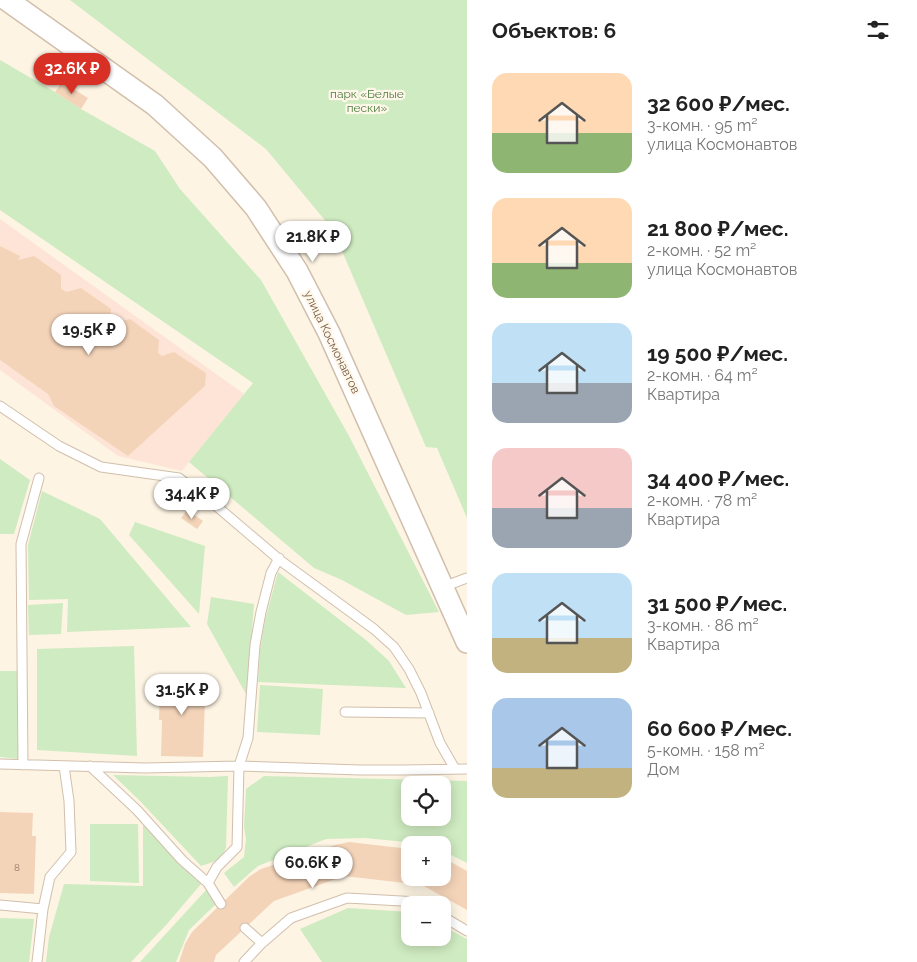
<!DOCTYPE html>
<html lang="ru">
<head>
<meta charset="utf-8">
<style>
  :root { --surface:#fff; --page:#f6f6f6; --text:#222; --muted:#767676; --accent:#d93025 }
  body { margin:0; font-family:Raleway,sans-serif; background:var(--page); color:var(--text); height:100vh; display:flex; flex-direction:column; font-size:19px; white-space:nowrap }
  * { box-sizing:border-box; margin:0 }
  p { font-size:16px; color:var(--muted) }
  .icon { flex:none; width:28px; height:28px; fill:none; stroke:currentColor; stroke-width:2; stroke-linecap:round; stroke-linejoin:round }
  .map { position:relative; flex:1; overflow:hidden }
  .details { display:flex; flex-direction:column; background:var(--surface); width:450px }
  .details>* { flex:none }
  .fabs { position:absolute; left:401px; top:776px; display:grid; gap:10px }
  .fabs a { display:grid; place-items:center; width:50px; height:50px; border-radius:10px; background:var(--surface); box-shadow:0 2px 12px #0003; font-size:25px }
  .price { position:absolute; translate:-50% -42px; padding:0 11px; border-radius:18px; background:#fff; color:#222; font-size:16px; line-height:32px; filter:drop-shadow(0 1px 2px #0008) }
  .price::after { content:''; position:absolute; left:50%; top:30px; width:15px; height:11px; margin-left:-8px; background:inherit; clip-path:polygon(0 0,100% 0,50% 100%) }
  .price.on { background:var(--accent); color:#fff }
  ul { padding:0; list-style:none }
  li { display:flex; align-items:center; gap:15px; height:125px; padding:0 25px }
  li span { display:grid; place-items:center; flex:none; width:140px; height:100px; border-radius:15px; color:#555 }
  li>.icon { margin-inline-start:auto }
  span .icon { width:60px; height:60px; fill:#fffc; stroke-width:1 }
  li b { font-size:21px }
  h2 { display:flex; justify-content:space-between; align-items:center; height:60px; padding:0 25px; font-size:21px }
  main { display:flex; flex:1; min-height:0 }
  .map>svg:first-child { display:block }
  .commercial { fill:#fee4d6 }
  .green { fill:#cfebc1; fill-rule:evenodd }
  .building { fill:#f4d4b9 }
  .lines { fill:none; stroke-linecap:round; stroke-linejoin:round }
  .service-casing { stroke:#d1bfac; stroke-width:11 }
  .tertiary-casing { stroke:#d1bfac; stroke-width:24 }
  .service { stroke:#fff; stroke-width:9 }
  .tertiary { stroke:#fff; stroke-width:21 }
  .labels { text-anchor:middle; stroke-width:4.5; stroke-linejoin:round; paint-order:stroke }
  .number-label { font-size:10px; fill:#967964 }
  .park-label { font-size:12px; fill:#4d7d3f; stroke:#fff8ea }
  .street-label { font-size:12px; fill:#765b48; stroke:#fff8ea }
</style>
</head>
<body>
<main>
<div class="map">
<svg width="467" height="962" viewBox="0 0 467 962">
  <rect width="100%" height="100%" fill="#fdf4e3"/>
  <!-- commercial -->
  <path class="commercial" d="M0 219 244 394 182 471 118 456 0 370Z"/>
  <!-- green -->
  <path class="green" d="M70 0H467V518L437 448 426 447 333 230 266 149Z
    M0 60 55 92 81 109 155 151 180 189 261 280 349 436 439 612 406 615 342 580 314 568 189 462 253 383 0 210Z
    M0 459 30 480 14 534H0Z
    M42 491 100 519 191 627 67 632 68 599 29 600 28 545Z
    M135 522 205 546 199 614 129 535Z
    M278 572 366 640 389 661 406 688 258 682 260 650 265 620Z
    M211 597 254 604 247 696 207 624Z
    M63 603 61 634 29 635 28 605Z
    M134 646 137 756 37 750V649Z
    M0 671H19V759L0 757Z
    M260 685 323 689 320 735 257 732Z
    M113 775 209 777 228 776 226 848 219 860 201 866 140 801Z
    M264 776 467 781V863L443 851 442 845H422L416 843 365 838 326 839 258 866 234 887 224 873 244 857 246 839 244 827 246 789ZM410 785H442V818H410Z
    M90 824H138L139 883 90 881Z
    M143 825 177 862 201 884 167 924 131 962H46L49 937 64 884 143 886Z
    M207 889 216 904 189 930 176 962H140Z
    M348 908 410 912V938H442L443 926 467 939V962H322L300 929Z
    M0 918 34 919 29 962H0Z"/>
  <!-- building -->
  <path class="building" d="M62 82 88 98 81 109 55 92Z
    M0 246 20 256 18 260 34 256 61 275V289L67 292 81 288 111 309 110 321 128 333 114 323 130 319 159 340 158 353 162 356 174 352 206 373 205 385H206L128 456 54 406 48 394 0 360Z
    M187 510 203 521 197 529 181 518Z
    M160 675 202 676 201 699H205L203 757 161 756 162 720H159Z
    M0 812 33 813 32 836H36L34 894 0 893Z
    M349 842 410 849V878H442V857L467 871V910L422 885 344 876 274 901 216 955 214 962H179L185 944 192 932 250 876 261 869 335 845Z"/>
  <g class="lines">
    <defs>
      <path id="service" d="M0 406 59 446 101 467 179 478 214 504 281 561 374 629 394 647 409 669 421 693 440 743 455 769
        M443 587 467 578
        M345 712 429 713
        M0 764 145 768 239 766 360 770H403L467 769
        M23 765 21 544 39 478
        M90 766 137 810 182 860 208 883
        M221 904 208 883 217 867 237 847 239 766 248 738 255 645 261 612 271 573 279 558
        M0 905 43 909
        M442 916 467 931
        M245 928 262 943
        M37 962 43 909 50 877 71 852 69 801 64 766
        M244 962 262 943 291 918 347 898 419 902 423 905"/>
      <path id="tertiary" d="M7 0 155 105 213 158 256 208 297 271 329 333 467 642"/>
    </defs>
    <!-- service casing -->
    <use href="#service" class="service-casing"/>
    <!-- tertiary casing -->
    <use href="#tertiary" class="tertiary-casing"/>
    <!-- service -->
    <use href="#service" class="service"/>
    <!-- tertiary -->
    <use href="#tertiary" class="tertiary"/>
  </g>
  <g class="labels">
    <!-- number labels -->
    <g class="number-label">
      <text x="17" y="871">8</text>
    </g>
    <!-- park labels -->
    <g class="park-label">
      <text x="367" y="98">парк «Белые<tspan x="367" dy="14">пески»</tspan></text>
    </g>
    <!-- street labels -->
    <g class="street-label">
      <text transform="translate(332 342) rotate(64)" y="4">улица Космонавтов</text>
    </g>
  </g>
</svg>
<div class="fabs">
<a><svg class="icon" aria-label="locate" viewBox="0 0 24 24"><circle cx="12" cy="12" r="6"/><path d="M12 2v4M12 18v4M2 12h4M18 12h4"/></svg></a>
<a>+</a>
<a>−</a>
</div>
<b class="price on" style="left:72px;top:95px">32.6K ₽</b>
<b class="price" style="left:313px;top:263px">21.8K ₽</b>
<b class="price" style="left:89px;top:356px">19.5K ₽</b>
<b class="price" style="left:192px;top:520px">34.4K ₽</b>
<b class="price" style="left:182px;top:716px">31.5K ₽</b>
<b class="price" style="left:313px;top:889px">60.6K ₽</b>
</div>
<section class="details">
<h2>Объектов: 6<svg class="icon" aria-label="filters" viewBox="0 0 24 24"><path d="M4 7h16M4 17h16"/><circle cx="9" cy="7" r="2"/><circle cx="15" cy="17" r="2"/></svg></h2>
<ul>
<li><span style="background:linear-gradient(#ffd9b3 60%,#8fb573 0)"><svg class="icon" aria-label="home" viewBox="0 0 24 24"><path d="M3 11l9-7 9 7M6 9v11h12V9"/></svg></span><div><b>32 600 ₽/мес.</b><p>3-комн. · 95 m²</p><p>улица Космонавтов</p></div></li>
<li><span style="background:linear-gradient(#ffd9b3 65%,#8fb573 0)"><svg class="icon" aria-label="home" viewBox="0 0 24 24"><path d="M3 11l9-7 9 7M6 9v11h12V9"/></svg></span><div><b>21 800 ₽/мес.</b><p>2-комн. · 52 m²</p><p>улица Космонавтов</p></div></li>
<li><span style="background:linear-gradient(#bfe0f5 60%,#9aa5b1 0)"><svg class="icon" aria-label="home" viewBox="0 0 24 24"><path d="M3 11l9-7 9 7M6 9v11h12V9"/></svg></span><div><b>19 500 ₽/мес.</b><p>2-комн. · 64 m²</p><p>Квартира</p></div></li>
<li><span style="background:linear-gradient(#f6c9c9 60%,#9aa5b1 0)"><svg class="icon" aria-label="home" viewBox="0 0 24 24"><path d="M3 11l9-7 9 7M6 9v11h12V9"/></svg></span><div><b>34 400 ₽/мес.</b><p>2-комн. · 78 m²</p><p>Квартира</p></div></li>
<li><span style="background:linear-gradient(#bfe0f5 65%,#c2b280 0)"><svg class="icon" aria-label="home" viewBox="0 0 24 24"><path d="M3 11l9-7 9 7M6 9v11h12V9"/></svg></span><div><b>31 500 ₽/мес.</b><p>3-комн. · 86 m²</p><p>Квартира</p></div></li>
<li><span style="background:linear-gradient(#a9c7e8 70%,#c2b280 0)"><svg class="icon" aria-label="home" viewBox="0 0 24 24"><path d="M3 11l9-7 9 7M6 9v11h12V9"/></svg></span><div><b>60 600 ₽/мес.</b><p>5-комн. · 158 m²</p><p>Дом</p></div></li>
</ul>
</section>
</main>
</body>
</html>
